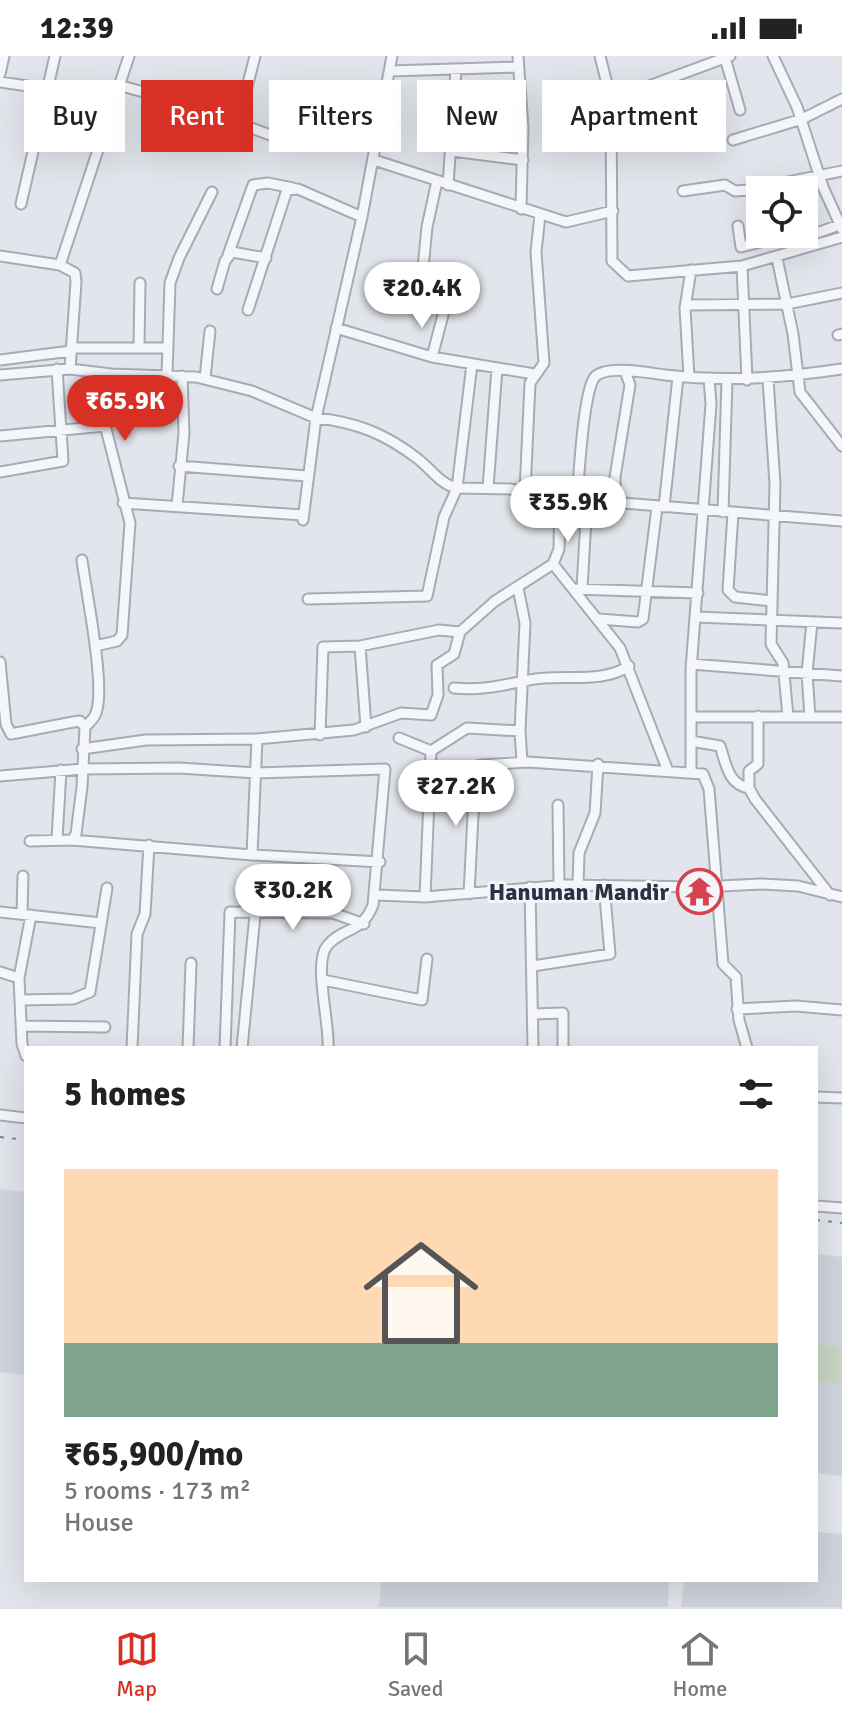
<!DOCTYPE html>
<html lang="en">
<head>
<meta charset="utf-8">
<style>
  :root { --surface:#fff; --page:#f2f2f2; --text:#222; --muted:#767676; --line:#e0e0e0; --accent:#d93025 }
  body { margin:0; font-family:Signika,sans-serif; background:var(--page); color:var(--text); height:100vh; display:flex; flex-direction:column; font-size:30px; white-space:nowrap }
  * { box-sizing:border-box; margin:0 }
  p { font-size:26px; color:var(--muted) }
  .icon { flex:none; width:44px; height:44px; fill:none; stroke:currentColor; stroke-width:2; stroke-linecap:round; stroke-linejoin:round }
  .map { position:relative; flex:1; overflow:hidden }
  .sheet { position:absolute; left:24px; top:990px; width:794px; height:536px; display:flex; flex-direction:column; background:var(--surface); border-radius:0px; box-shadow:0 8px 32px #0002 }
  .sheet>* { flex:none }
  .banner { position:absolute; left:24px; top:24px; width:794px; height:72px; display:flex; gap:16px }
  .controls { position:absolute; left:746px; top:120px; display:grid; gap:16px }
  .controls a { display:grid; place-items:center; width:72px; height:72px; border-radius:0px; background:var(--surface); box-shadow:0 8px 32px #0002; font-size:40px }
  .price { position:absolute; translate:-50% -68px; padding:0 18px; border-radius:28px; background:#fff; color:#222; font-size:26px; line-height:52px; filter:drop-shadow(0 2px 4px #0008) }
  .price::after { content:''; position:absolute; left:50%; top:48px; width:24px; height:18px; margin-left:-12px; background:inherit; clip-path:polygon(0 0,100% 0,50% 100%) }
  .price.current { background:var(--accent); color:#fff }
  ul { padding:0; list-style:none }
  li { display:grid; align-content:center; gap:16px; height:424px; padding:0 40px }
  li+li { border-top:2px solid var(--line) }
  li span { display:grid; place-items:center; height:248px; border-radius:0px; color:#555 }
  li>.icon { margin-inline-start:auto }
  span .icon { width:144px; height:144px; fill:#fffc; stroke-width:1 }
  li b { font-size:34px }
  h2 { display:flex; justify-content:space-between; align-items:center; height:96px; padding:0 40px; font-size:34px }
  .pill { padding:0 28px; border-radius:0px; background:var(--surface); box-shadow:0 8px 32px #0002; font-size:28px; line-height:72px }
  .pill.current { background:var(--accent); color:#fff }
  .status { display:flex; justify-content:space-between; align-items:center; height:56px; padding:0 40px; background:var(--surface); direction:ltr }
  .status svg { height:22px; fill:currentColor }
  .tab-bar { display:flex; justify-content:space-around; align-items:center; height:112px; border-top:2px solid var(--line); background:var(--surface); font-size:22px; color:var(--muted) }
  .tab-bar a { display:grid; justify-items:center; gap:4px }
  .tab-bar .current { color:var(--accent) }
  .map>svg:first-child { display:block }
  .built { fill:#d0d4dd }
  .green { fill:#c6d6c3 }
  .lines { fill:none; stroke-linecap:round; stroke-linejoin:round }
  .minor-casing { stroke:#a7abb6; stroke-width:13 }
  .minor { stroke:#f5f6f9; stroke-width:9 }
  .rail { stroke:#7b8396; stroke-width:2; stroke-dasharray:4 8; stroke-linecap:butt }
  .labels { text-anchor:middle; stroke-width:6; stroke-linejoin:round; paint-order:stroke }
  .poi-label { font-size:24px; font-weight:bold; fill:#293144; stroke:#f2f4f8; text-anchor:end }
</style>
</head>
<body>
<div class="status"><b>12:39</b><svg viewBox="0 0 49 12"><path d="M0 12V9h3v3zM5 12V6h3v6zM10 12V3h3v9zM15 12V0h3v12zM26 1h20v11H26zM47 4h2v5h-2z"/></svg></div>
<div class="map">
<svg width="842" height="1551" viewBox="0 0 842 1551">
  <rect width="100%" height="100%" fill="#e2e5eb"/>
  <!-- built -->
  <path class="built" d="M0 1133 26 1136V1319L0 1316Z
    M816 1198 842 1201V1420L816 1417Z
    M816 1476 842 1478V1551H681L684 1524H816Z
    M381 1524H669L668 1551H379Z"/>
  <!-- green -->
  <path class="green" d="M816 1288 842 1291V1328L816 1326Z"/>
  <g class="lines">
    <defs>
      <path id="minor" d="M392 0 362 161 316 362C356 366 386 378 418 403 431 413 441 429 457 432L510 433 562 442 842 465
        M518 0 523 72 521 153
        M600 0 611 44
        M730 0 611 44 612 205 628 220 742 210 842 181
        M773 0 797 51 823 131 842 173
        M725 2 740 54
        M390 15 518 11
        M0 18 4 0
        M0 26 48 33
        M118 29 202 52 227 66 238 67 255 0
        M238 67 278 82
        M733 84 802 63 842 43
        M452 95 523 104
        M374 104 566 166 613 155
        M448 129 456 13
        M683 135 725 129 735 135 748 134 842 115
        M21 148 55 0
        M738 170 741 191 792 178
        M804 175 814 178 839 169
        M228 199 253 129 268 127 293 132
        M0 200 60 209 129 0
        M777 202 793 278 800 336 842 390
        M60 209 75 217 76 226 70 313
        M742 210 747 324
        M380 229 421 233 427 171 437 125
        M217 233 225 205 232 196 266 202
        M686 249 787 248 842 237
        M248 254 287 134 298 133 362 161
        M336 272 432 301 534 318
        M838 279 842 278
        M139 291 140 227
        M71 292H168
        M432 301 444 255
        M0 304 71 295
        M0 319 70 313 111 318 196 321 252 335 316 362 303 464
        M167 319 170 227 179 202 212 136
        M689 321 685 252 691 214
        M205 322 210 275
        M768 323 775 428 771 588 783 607 788 661
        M0 380 105 370
        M179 410 307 420
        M0 416 63 405 57 313
        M488 432 497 312
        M525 436 530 327 544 307 536 196 540 159
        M577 443C579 420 583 339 594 322 604 308 650 317 665 319 726 326 782 322 842 313
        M123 447 303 459
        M615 447V421L630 329 625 315
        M177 450 184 377 182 320
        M664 451 678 321
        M723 456 727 324
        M733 457 728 534 735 541 772 545
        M82 504C86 536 106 630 96 657 94 663 89 667 85 671
        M553 508 620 592 668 715
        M573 533 698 537
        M582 533 587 444
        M308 543 427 540 444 461 457 432 472 308
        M696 561 842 567
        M599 563 638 566 643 563 657 451
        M95 590 117 585 122 579 130 467 103 361 105 318
        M360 590 366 671
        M0 606 6 668 11 678 73 666 80 665 85 671 82 731 76 778 72 784 30 785
        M691 608 842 620
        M454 632C481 635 504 629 529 624 561 617 600 629 629 610
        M758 660V708L749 715V732L755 743 830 839
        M691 661H842
        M810 661 807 617 812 566
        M520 675 522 706
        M320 679 323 591 360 590 439 574 460 576 495 545 553 508 559 493 560 442
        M399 682 431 695 425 841
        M691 685 720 690C726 707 728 729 749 732
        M82 693 146 684 257 683
        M431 695 467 672 520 675 525 567 518 532
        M691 715V614L711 348 709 322
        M0 720 83 713 179 712 256 717 385 713 373 849C362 878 342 871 327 890 313 907 330 968 328 992
        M431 720 481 709 528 706 703 718 709 733 723 908 736 921 739 964 747 992
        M558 749 559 829
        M57 784 61 714
        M72 784 252 799
        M380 806 252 799 257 683 354 674 401 657 431 659 438 639 437 609 454 598 460 576
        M578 829 579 797 595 757 598 708
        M530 831 533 992
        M469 838 473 759 481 709
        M377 839 425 841 566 829 701 831 761 828 798 830 842 841
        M0 856 101 867
        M22 858 23 820
        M533 910 610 898 604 829
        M0 916 19 922 22 988 26 1000
        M19 922 31 859
        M323 924 422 944 427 903
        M21 944 73 943 90 936 107 832
        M737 953 796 950 842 954
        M533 958 563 957V992
        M21 970 105 971
        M132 992 137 878 145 858 149 789
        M188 992 191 907
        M225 992 230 856 333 857 364 868
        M242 992 255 859
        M816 1041 842 1042
        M0 1059 26 1062
        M816 1150 842 1152"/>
    </defs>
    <!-- minor casing -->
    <use href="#minor" class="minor-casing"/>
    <!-- minor -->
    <use href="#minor" class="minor"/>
    <!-- rail -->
    <path class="rail" d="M0 1081 26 1084
      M816 1164 842 1167"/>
  </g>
  <!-- icons -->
  <defs>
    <symbol id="temple-ring" viewBox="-11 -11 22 22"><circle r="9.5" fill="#f2f4f8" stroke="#d6424f" stroke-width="1.5"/><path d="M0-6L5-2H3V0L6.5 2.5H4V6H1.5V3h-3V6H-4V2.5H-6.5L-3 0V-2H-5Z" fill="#d6424f"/></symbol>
  </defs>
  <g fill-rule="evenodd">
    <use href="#temple-ring" x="674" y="810" width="51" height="51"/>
  </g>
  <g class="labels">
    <!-- poi labels -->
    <g class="poi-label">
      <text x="669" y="844">Hanuman Mandir</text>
    </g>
  </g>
</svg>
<div class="controls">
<a><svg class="icon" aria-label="locate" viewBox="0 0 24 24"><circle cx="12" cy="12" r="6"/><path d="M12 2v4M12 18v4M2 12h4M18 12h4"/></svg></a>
</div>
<b class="price" style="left:422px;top:274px">₹20.4K</b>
<b class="price current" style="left:125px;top:387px">₹65.9K</b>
<b class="price" style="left:568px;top:488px">₹35.9K</b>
<b class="price" style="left:456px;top:772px">₹27.2K</b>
<b class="price" style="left:293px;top:876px">₹30.2K</b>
<div class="banner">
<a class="pill">Buy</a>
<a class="pill current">Rent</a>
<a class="pill">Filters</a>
<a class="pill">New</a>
<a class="pill">Apartment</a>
</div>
<section class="sheet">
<h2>5 homes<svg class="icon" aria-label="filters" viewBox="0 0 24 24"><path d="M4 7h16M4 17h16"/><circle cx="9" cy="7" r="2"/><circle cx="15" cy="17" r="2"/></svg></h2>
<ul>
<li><span style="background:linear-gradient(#ffd9b3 70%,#7fa58c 0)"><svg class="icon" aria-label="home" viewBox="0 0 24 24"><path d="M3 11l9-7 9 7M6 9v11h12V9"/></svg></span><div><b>₹65,900/mo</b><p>5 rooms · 173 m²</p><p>House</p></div></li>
</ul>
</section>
</div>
<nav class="tab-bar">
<a class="current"><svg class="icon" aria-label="map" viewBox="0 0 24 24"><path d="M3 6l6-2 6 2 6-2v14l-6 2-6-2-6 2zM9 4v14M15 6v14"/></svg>Map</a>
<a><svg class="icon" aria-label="saved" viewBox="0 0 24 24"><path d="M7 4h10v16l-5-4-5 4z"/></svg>Saved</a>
<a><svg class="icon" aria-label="home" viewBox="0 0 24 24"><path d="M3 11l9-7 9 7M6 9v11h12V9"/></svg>Home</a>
</nav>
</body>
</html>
